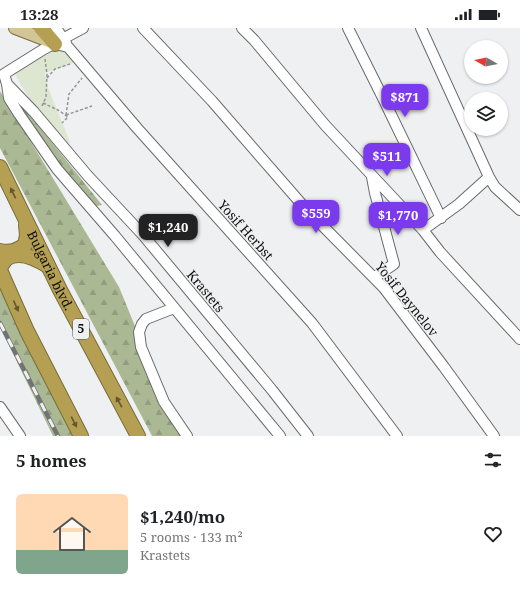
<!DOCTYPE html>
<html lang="en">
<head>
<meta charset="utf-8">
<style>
  :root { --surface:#fff; --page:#f6f6f6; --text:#202124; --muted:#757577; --accent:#7c3aed }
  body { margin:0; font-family:"Noto Serif",serif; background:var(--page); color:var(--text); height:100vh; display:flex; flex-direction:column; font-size:15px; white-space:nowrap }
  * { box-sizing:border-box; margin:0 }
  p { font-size:13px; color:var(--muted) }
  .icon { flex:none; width:22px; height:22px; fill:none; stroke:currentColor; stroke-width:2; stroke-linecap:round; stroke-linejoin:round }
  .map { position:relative; height:408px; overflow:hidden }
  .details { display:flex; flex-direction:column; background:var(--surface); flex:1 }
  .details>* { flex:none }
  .needle { width:26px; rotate:279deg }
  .tools { position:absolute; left:464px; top:12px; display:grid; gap:8px }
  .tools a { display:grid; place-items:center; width:44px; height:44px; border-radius:50%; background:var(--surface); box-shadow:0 1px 3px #0004; font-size:20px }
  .price { position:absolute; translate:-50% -34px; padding:0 9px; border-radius:8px; background:var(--accent); color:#fff; font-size:13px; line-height:26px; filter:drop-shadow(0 1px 2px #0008) }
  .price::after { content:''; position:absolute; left:50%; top:24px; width:12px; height:9px; margin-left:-6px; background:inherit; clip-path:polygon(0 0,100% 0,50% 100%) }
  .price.selected { background:#222; color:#fff }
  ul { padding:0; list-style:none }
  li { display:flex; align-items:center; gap:12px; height:100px; padding:0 16px }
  li span { display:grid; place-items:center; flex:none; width:112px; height:80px; border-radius:6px; color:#555 }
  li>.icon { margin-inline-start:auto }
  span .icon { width:48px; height:48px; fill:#fffc; stroke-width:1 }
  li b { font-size:17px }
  h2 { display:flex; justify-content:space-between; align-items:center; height:48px; padding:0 16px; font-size:17px }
  .status { display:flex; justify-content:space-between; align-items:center; height:28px; padding:0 20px; background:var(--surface); direction:ltr }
  .status svg { height:11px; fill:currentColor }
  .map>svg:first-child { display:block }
  .grass { fill:#dde6d0 }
  .forest { fill:url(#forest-firs) }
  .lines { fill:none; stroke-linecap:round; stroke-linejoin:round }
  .minor-casing { stroke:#68696b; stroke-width:12 }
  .major-casing { stroke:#7a6d3b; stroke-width:14 }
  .highway-casing { stroke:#7a6d3b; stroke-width:16 }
  .path { stroke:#939495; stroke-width:1.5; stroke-dasharray:3 2; stroke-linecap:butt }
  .minor { stroke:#fff; stroke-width:10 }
  .major { stroke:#d2c597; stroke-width:12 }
  .highway { stroke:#b49f52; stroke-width:14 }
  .rail-casing { stroke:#727374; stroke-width:4.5 }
  .rail { stroke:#eff0f2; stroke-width:3; stroke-dasharray:9; stroke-linecap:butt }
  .oneway { fill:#625731 }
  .labels { text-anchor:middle; stroke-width:3; stroke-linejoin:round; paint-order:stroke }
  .shield { fill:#eff0f2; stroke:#525254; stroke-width:1 }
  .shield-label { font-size:12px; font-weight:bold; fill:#0f0f10 }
  .street-label { font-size:13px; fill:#0f0f10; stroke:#eff0f2 }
</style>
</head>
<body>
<div class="status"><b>13:28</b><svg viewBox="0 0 49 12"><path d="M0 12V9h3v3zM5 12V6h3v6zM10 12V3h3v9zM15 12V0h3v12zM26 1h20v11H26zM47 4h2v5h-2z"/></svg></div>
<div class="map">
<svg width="520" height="408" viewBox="0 0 520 408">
  <defs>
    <pattern id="forest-firs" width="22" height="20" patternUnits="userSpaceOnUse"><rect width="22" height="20" fill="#abb894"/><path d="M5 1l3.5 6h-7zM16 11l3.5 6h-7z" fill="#929d7f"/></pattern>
  </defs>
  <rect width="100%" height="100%" fill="#eff0f2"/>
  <!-- grass -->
  <path class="grass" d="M57 19 65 22 73 35 45 45 48 60 70 114 60 124 13 43Z"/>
  <!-- forest -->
  <path class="forest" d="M0 63 119 259 180 408H152L150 404 0 120Z
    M11 66 21 76 102 177 91 179 77 161Z
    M0 261 73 408H53L0 299Z"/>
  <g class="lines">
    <defs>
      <path id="minor" d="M56 0 66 15
        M83 0 44 21 4 46 7 56 34 84 88 148 143 207 272 362 308 408
        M143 0 212 73 305 180 384 260 444 339 494 408
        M242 0 254 12 325 97 423 202 440 224 520 311
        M348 0 382 68 441 190
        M421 0 489 149 495 159 520 182
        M55 16 68 19 137 100 312 295 397 408
        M7 56 9 70 19 86 57 141 115 208 280 408
        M372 149 375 165 394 236 375 249
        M423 202 459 176 489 149
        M174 280 146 291 142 296 139 304 141 319 164 374 187 408
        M0 379 20 408"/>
      <path id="major" d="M15 0 54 15"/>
      <g id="highway">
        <path d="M41 0 55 16"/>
        <path id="s1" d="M0 139 60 262 138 408"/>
        <path d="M0 223C11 225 16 223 25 217L27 207 26 197"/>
        <path d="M0 239C2 237 4 233 6 231 19 221 37 231 48 238"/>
        <path d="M0 242 27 303 81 408"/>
      </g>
    </defs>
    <!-- minor casing -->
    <use href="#minor" class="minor-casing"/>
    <!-- major casing -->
    <use href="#major" class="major-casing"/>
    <!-- highway casing -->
    <use href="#highway" class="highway-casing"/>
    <!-- path -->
    <path class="path" d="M47 50 55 41 70 36
      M43 75 58 82 68 89 62 95
      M42 78 46 69 47 46 45 31
      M66 87 69 66 82 50
      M66 87 92 78"/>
    <!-- minor -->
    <use href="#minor" class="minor"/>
    <!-- major -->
    <use href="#major" class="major"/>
    <!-- highway -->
    <use href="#highway" class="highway"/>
    <defs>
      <path id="rail" d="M0 295 58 408"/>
    </defs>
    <!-- rail casing -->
    <use href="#rail" class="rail-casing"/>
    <!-- rail -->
    <use href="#rail" class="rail"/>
  </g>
  <!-- one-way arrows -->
  <defs><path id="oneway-solid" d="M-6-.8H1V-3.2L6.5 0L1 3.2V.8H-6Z"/></defs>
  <g class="oneway">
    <use href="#oneway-solid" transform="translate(13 165) rotate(-116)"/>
    <use href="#oneway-solid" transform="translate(16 278) rotate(66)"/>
    <use href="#oneway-solid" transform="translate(119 374) rotate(-119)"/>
    <use href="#oneway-solid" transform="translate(74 394) rotate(63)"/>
  </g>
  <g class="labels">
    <!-- shield labels -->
    <rect class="shield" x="73" y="291" width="16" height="20" rx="3"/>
    <g class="shield-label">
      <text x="81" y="305">5</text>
    </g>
    <!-- street labels -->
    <g class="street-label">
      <text transform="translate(246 202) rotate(48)" y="5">Yosif Herbst</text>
      <text dy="5" stroke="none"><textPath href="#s1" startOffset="115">Bulgaria blvd.</textPath></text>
      <text transform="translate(206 263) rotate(50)" y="5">Krastets</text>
      <text transform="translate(407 271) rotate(51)" y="5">Yosif Daynelov</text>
    </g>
  </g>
</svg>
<div class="tools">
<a><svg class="needle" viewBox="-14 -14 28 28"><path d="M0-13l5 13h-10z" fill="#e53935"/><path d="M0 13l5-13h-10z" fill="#757577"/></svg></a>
<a><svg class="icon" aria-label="layers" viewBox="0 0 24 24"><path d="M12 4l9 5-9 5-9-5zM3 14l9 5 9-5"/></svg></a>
</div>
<b class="price" style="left:405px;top:90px">$871</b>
<b class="price" style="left:387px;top:149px">$511</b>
<b class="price" style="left:316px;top:206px">$559</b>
<b class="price" style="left:398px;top:208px">$1,770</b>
<b class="price selected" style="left:168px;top:220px">$1,240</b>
</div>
<section class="details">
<h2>5 homes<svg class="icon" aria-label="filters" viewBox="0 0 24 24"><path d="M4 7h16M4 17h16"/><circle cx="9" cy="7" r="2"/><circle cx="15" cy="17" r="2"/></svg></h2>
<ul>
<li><span style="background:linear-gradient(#ffd9b3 70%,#7fa58c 0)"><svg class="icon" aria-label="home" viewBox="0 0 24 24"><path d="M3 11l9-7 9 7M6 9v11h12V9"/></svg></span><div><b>$1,240/mo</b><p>5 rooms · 133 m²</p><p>Krastets</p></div><svg class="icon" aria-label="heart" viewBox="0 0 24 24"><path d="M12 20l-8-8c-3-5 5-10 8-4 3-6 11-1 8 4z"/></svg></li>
</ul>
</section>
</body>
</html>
